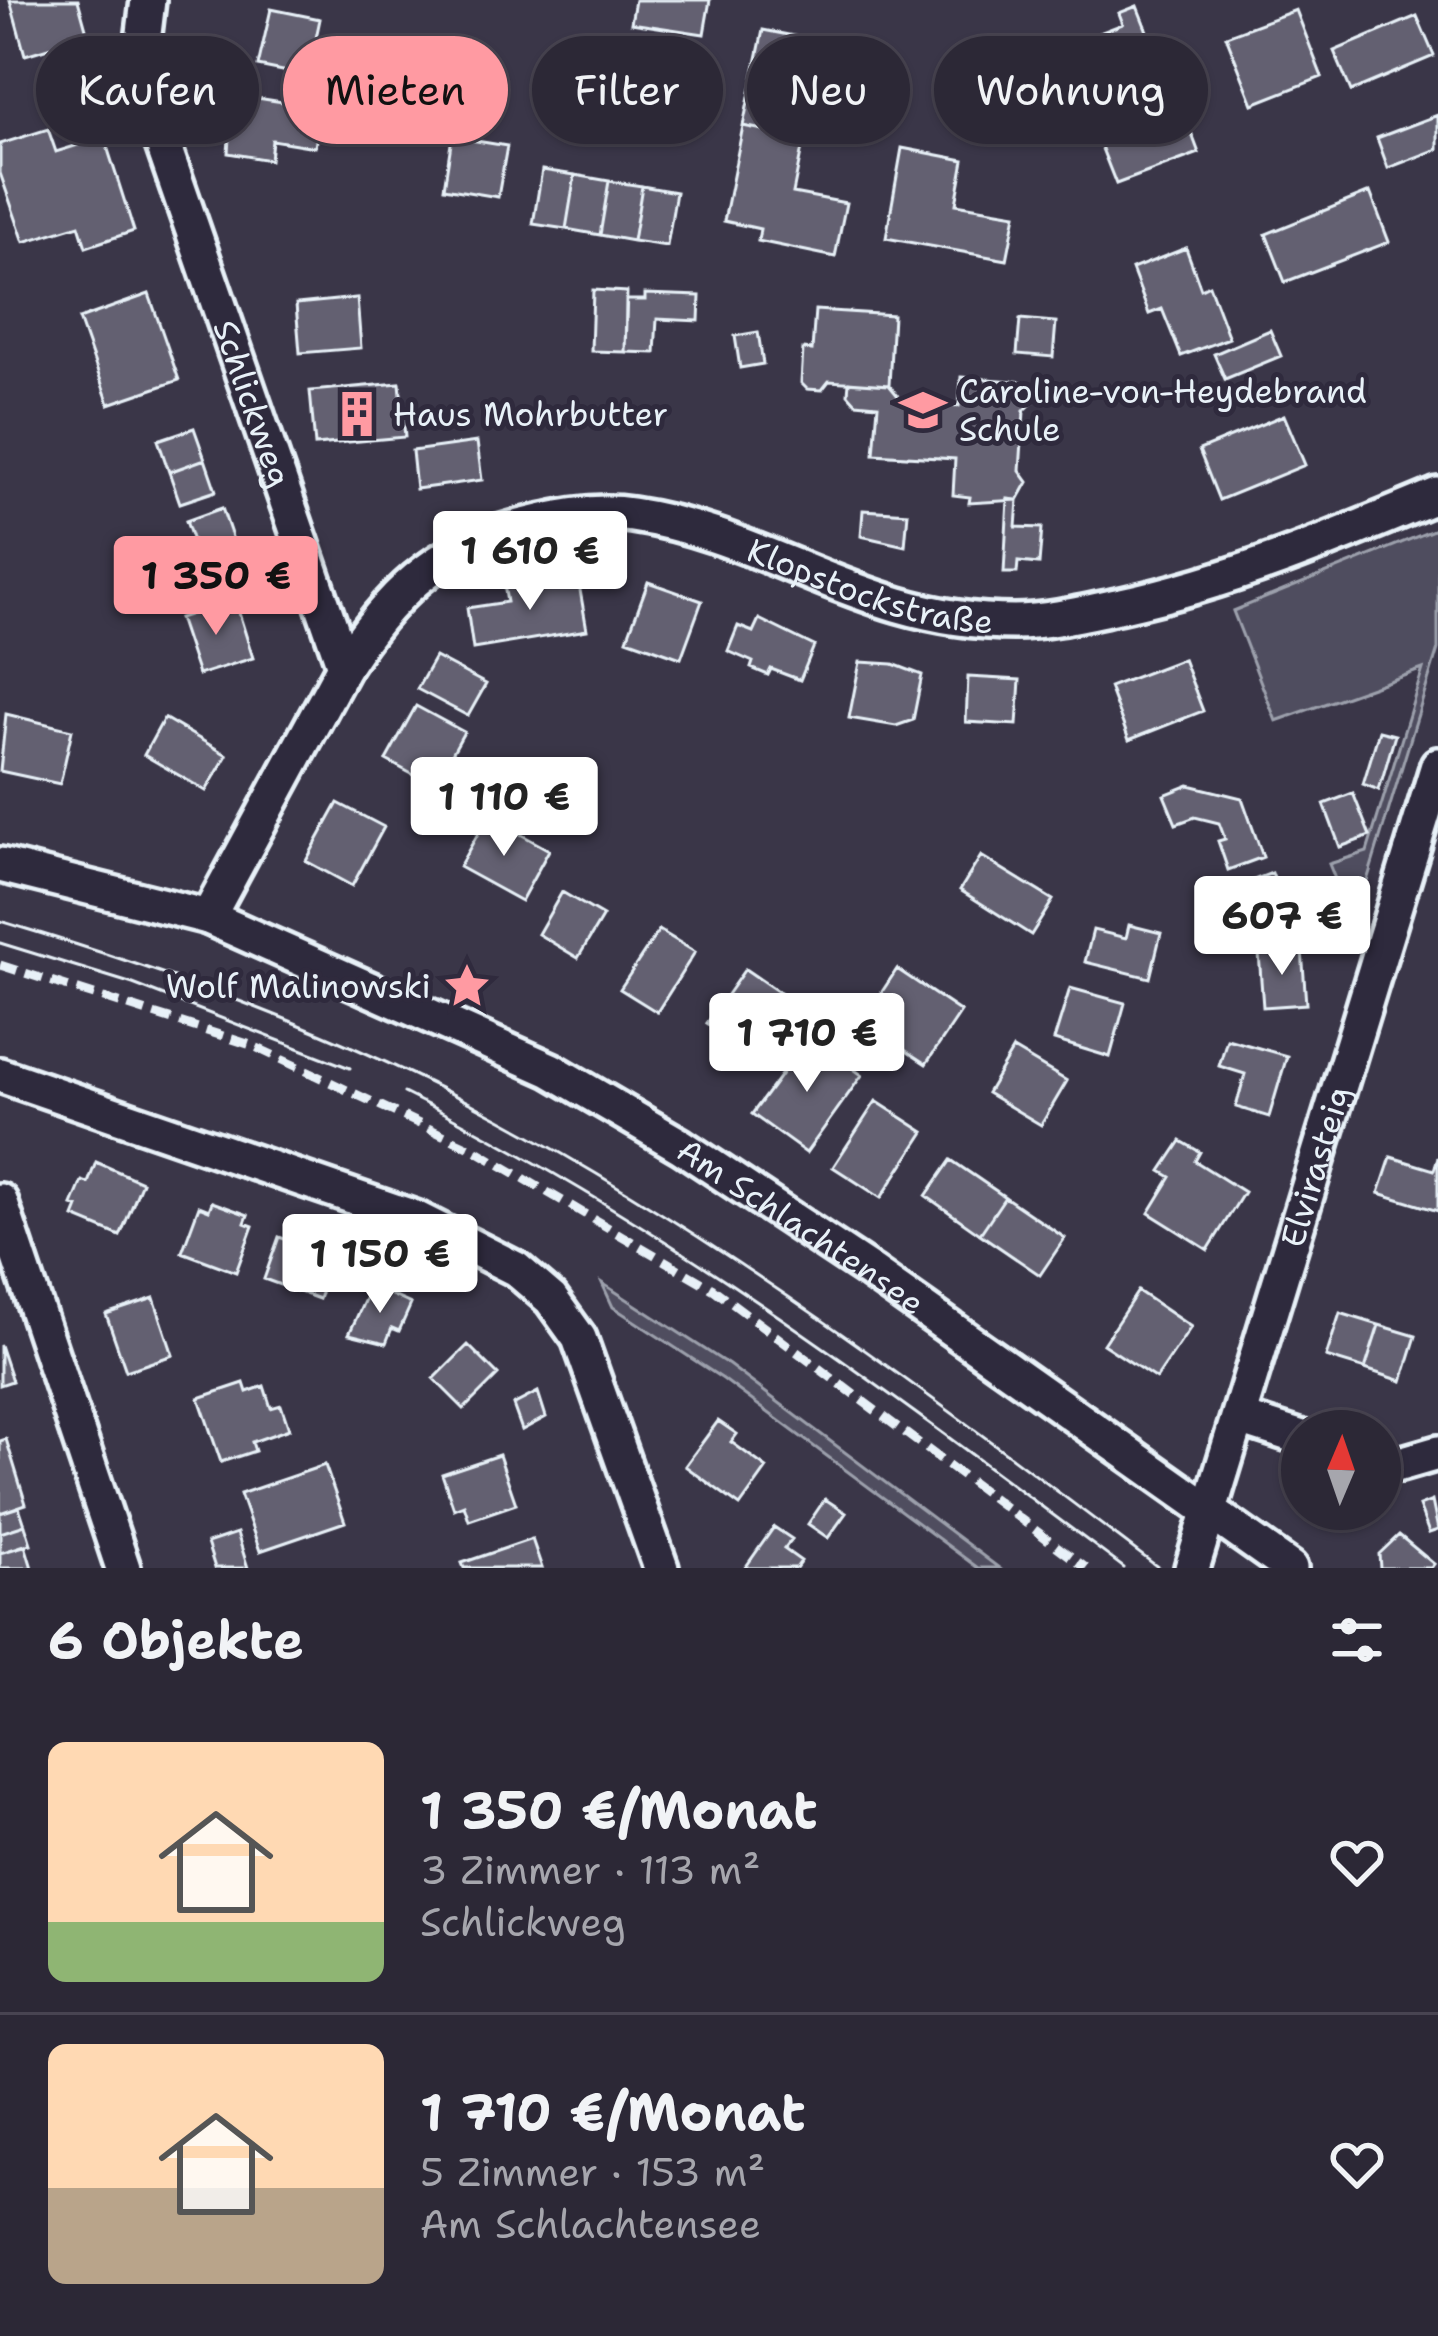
<!DOCTYPE html>
<html lang="de">
<head>
<meta charset="utf-8">
<style>
  :root { --surface:#2c2836; --page:#34303e; --text:#f1f3f6; --muted:#a6a6ad; --line:#484451; --accent:#ff9aa2 }
  body { margin:0; font-family:"Shantell Sans",sans-serif; background:var(--page); color:var(--text); height:100vh; display:flex; flex-direction:column; font-size:45px; white-space:nowrap }
  * { box-sizing:border-box; margin:0 }
  p { font-size:39px; color:var(--muted) }
  .icon { flex:none; width:66px; height:66px; fill:none; stroke:currentColor; stroke-width:2; stroke-linecap:round; stroke-linejoin:round }
  .map { position:relative; height:1568px; overflow:hidden }
  .side { display:flex; flex-direction:column; background:var(--surface); flex:1 }
  .side>* { flex:none }
  .guide { position:absolute; left:36px; top:36px; width:1368px; height:108px; display:flex; gap:24px }
  .needle { width:78px; rotate:2deg }
  .buttons { position:absolute; left:1281px; top:1410px; display:grid; gap:24px }
  .buttons a { display:grid; place-items:center; width:120px; height:120px; border-radius:50%; background:var(--surface); box-shadow:0 3px 9px #0004,0 0 0 3px var(--line); font-size:60px }
  .price { position:absolute; translate:-50% -102px; padding:0 27px; border-radius:12px; background:#fff; color:#222; font-size:39px; line-height:78px; filter:drop-shadow(0 3px 6px #0008) }
  .price::after { content:''; position:absolute; left:50%; top:72px; width:36px; height:27px; margin-left:-18px; background:inherit; clip-path:polygon(0 0,100% 0,50% 100%) }
  .price.selected { background:var(--accent); color:#111 }
  ul { padding:0; list-style:none }
  li { display:flex; align-items:center; gap:36px; height:300px; padding:0 48px }
  li+li { border-top:3px solid var(--line) }
  li span { display:grid; place-items:center; flex:none; width:336px; height:240px; border-radius:18px; color:#555 }
  li>.icon { margin-inline-start:auto }
  span .icon { width:144px; height:144px; fill:#fffc; stroke-width:1 }
  li b { font-size:51px }
  h2 { display:flex; justify-content:space-between; align-items:center; height:144px; padding:0 48px; font-size:51px }
  .tag { padding:0 42px; border-radius:54px; background:var(--surface); box-shadow:0 3px 9px #0004,0 0 0 3px var(--line); font-size:42px; line-height:108px }
  .tag.selected { background:var(--accent); color:#111 }
  .map>svg:first-child { display:block }
  .green { fill:#504e5f; stroke:#9ca0ac; stroke-width:3 }
  .building { fill:#636171; stroke:#e8f1f8; stroke-width:3 }
  .lines { fill:none; stroke-linecap:round; stroke-linejoin:round }
  .street-casing { stroke:#e8f1f8; stroke-width:42 }
  .street { stroke:#2f2a3d; stroke-width:33 }
  .tram { stroke:#e8f1f8; stroke-width:3 }
  .rail { stroke:#e8f1f8; stroke-width:9; stroke-dasharray:18 9; stroke-linecap:butt }
  .labels { text-anchor:middle; stroke-width:10; stroke-linejoin:round; paint-order:stroke }
  .poi-label { font-size:33px; fill:#e8f1f8; stroke:#2f2a3d; text-anchor:start }
  .street-label { font-size:33px; fill:#e8f1f8; stroke:#2f2a3d }
</style>
</head>
<body>
<div class="map">
<svg width="1438" height="1568" viewBox="0 0 1438 1568">
  <rect width="100%" height="100%" fill="#3a3648"/>
  <filter id="ink" filterUnits="userSpaceOnUse"><feTurbulence type="fractalNoise" baseFrequency=".00833" numOctaves="2"/><feDisplacementMap in="SourceGraphic" scale="24" xChannelSelector="R" yChannelSelector="G"/><feConvolveMatrix kernelMatrix="1 2 1 2 8 2 1 2 1" color-interpolation-filters="sRGB"/></filter>
  <g filter="url(#ink)">
    <!-- green -->
    <path class="green" d="M1438 528V649L1363 894H1341L1329 864 1367 852 1423 669 1276 721 1233 611Z
      M602 1283 729 1365 999 1568H978L723 1379 613 1307Z"/>
    <!-- building -->
    <path class="building" d="M10 0H78L88 36 25 55Z
      M635 0H710L704 34 631 23Z
      M1137 6 1156 54 1107 74 1111 83 1086 93 1068 45 1123 24 1119 13Z
      M271 9 320 19 308 76 258 66Z
      M1296 10 1322 77 1253 104 1226 36Z
      M1417 16 1434 56 1351 91 1334 51Z
      M763 30 824 42 804 138 743 126Z
      M232 94 321 108 315 147 272 140 270 160 228 153Z
      M1182 108 1199 153 1116 184 1099 141Z
      M1438 115V149L1388 168 1377 138Z
      M743 126 804 138 793 193 846 203 835 257 758 241 760 229 724 221Z
      M48 129 56 152 104 137 134 231 86 247 79 225 24 242 0 173V144Z
      M452 137 507 146 498 197 444 188Z
      M902 148 964 160 956 204 1016 214 1007 260 886 238Z
      M542 170 575 175 566 229 533 224Z
      M575 175 609 181 600 235 566 229Z
      M609 181 642 186 633 241 600 235Z
      M642 186 676 192 667 246 633 241Z
      M1370 192 1389 242 1285 282 1266 234Z
      M1186 248 1201 289 1209 285 1229 338 1181 356 1162 309 1149 314 1132 269Z
      M593 290 627 292 625 352 591 351Z
      M149 294 179 380 109 404 79 319Z
      M645 294 700 296 699 321 657 319 655 353 625 352 626 300H645Z
      M357 298 361 348 300 353 296 304Z
      M815 310 893 315 889 385 829 381 822 390 807 389 801 383 803 349 812 350Z
      M1020 319 1056 322 1053 357 1017 354Z
      M1270 330 1281 356 1225 379 1214 354Z
      M758 332 763 364 740 368 735 336Z
      M961 377 1026 382 1033 402 1024 411 1020 471 1028 482 1018 500 969 503 970 497 953 495 955 459 874 454 878 405 856 403 848 394 849 382 889 385 903 402 959 406Z
      M400 383 405 437 315 445 310 391Z
      M1284 415 1305 465 1219 500 1199 450Z
      M194 428 205 459 169 472 158 440Z
      M477 442 482 480 416 489 412 451Z
      M205 459 216 491 180 503 169 472Z
      M1008 499 1018 500 1016 527 1042 528 1039 564 1018 562 1017 573H1004Z
      M222 508 233 540 197 553 186 521Z
      M863 510 908 513 905 546 861 536Z
      M233 540 244 573 208 585 197 553Z
      M577 573 587 630 473 649 467 608 507 602 504 585Z
      M648 582 702 601 681 658 627 639Z
      M235 600 253 658 198 675 179 618Z
      M759 619 814 646 800 680 771 669 768 675 751 668 753 662 728 651 738 626 753 632Z
      M435 657 486 684 468 716 417 689Z
      M1183 659 1203 711 1129 740 1109 687Z
      M860 662 893 664 922 675 913 720 896 726 849 718Z
      M968 677 1020 680 1017 725 966 722Z
      M416 706 464 732 434 786 386 760Z
      M6 714 72 730 60 784 0 771Z
      M164 718 227 755 206 791 144 755Z
      M1379 731 1395 735 1379 790 1363 784Z
      M1189 785 1242 798 1263 857 1228 870 1218 841 1225 839 1219 823 1195 817 1176 824 1164 795Z
      M1353 793 1370 836 1340 847 1324 804Z
      M338 803 384 827 352 886 306 861Z
      M488 816 549 850 521 901 459 867Z
      M981 856 1053 900 1031 935 960 890Z
      M1272 873 1287 915 1243 932 1227 890Z
      M562 892 603 916 578 958 538 934Z
      M1129 925 1161 933 1150 978 1085 962 1093 930 1126 938Z
      M659 930 695 952 657 1012 620 989Z
      M1302 950 1306 1004 1263 1007 1259 953Z
      M745 969 786 997 749 1051 707 1023Z
      M897 969 961 1012 926 1064 862 1022Z
      M1070 988 1125 1003 1110 1057 1054 1040Z
      M809 1037 862 1075 806 1153 752 1114Z
      M1227 1039 1287 1056 1269 1117 1236 1107 1245 1074 1219 1066Z
      M1013 1049 1067 1081 1041 1125 987 1093Z
      M876 1101 924 1132 881 1198 833 1167Z
      M1181 1141 1200 1152 1195 1161 1244 1192 1208 1250 1149 1213 1171 1177 1161 1171Z
      M1391 1157 1434 1170 1438 1157V1211L1379 1193Z
      M951 1160 1005 1197 980 1234 926 1196Z
      M96 1162 142 1182 120 1236 74 1217 78 1207 72 1205 82 1181 88 1183Z
      M1005 1197 1065 1238 1040 1275 980 1234Z
      M212 1202 248 1215 245 1223 253 1226 236 1272 182 1252 199 1206 209 1210Z
      M279 1237 334 1256 319 1299 264 1279Z
      M371 1286 411 1304 399 1331 392 1328 386 1343 349 1334Z
      M1138 1291 1191 1327 1156 1379 1103 1344Z
      M154 1298 173 1355 126 1371 106 1314Z
      M1340 1313 1379 1325 1365 1369 1326 1357Z
      M1379 1325 1416 1336 1402 1381 1365 1369Z
      M0 1345 12 1381 0 1385Z
      M468 1345 498 1375 464 1409 434 1379Z
      M244 1383 247 1392 264 1386 271 1408 281 1405 289 1429 252 1442 255 1451 221 1462 199 1398Z
      M538 1392 546 1417 522 1430 513 1405Z
      M718 1421 737 1434 731 1442 767 1468 740 1506 685 1466Z
      M6 1439 26 1504 0 1513V1441Z
      M499 1455 516 1504 469 1520 464 1505 454 1509 442 1474Z
      M325 1465 345 1522 260 1551 240 1494Z
      M825 1499 846 1513 828 1538 808 1524Z
      M1432 1501 1438 1530 1429 1533 1419 1506Z
      M19 1507 25 1525 0 1533V1513Z
      M25 1525 31 1544 0 1553V1533Z
      M774 1527 792 1539 784 1549 801 1561 796 1568H745Z
      M237 1533 248 1568H215L207 1543Z
      M1399 1535 1434 1564 1431 1568H1380L1379 1554Z
      M532 1539 542 1568H464L462 1563Z
      M25 1545 32 1568H0V1553Z"/>
    <g class="lines">
      <defs>
        <g id="street">
          <path id="s1" d="M148 0 139 75 344 666 208 917"/>
          <path id="s2" d="M344 666C387 598 436 549 516 528 554 518 593 509 632 515 768 535 865 622 1014 622 1049 622 1088 612 1122 605 1233 581 1333 539 1438 495"/>
          <path id="s3" d="M0 865 208 917 551 1070 681 1146 871 1272 1290 1568"/>
          <path d="M0 1075 415 1218 516 1269 551 1299 579 1338 661 1568"/>
          <path d="M0 1201 123 1568"/>
          <path d="M1240 1418 1302 1438"/>
          <path d="M1380 1460 1400 1464 1438 1453"/>
          <path id="s4" d="M1192 1568 1438 765"/>
        </g>
      </defs>
      <!-- street casing -->
      <use href="#street" class="street-casing"/>
      <!-- street -->
      <use href="#street" class="street"/>
      <!-- tram -->
      <path class="tram" d="M0 921C171 972 341 1033 498 1118 732 1244 947 1408 1159 1568
        M0 943 133 984 350 1068
        M404 1093C664 1221 893 1395 1124 1568"/>
      <!-- rail -->
      <path class="rail" d="M0 965 251 1045 477 1151 713 1289 1086 1568"/>
    </g>
  </g>
  <!-- icons -->
  <defs>
    <symbol id="school-bare" viewBox="-9 -9 18 18"><path d="M0-5L7-2L0 1L-7-2ZM-4 1L0 2.5L4 1V4Q0 6-4 4Z" fill="#ff9aa2" stroke="#2f2a3d" stroke-width="2.5" paint-order="stroke"/></symbol>
    <symbol id="building-bare" viewBox="-9 -9 18 18"><path d="M-4-6H4V6H1V3H-1V6H-4ZM-2.5-4.3h1.7v1.8h-1.7ZM.8-4.3h1.7v1.8H.8ZM-2.5-1h1.7V.8h-1.7ZM.8-1h1.7V.8H.8Z" fill="#ff9aa2" stroke="#2f2a3d" stroke-width="2.5" paint-order="stroke"/></symbol>
    <symbol id="sight-bare" viewBox="-9 -9 18 18"><path d="M0-6L1.8-2.2L6-1.7L2.9 1.2L3.7 5.4L0 3.3L-3.7 5.4L-2.9 1.2L-6-1.7L-1.8-2.2Z" fill="#ff9aa2" stroke="#2f2a3d" stroke-width="2.5" paint-order="stroke"/></symbol>
  </defs>
  <g fill-rule="evenodd">
    <use href="#school-bare" x="890" y="377" width="66" height="66"/>
    <use href="#building-bare" x="324" y="381" width="66" height="66"/>
    <use href="#sight-bare" x="434" y="953" width="66" height="66"/>
  </g>
  <g class="labels">
    <!-- poi labels -->
    <g class="poi-label">
      <text x="959" y="403">Caroline-von-Heydebrand<tspan x="959" dy="38">Schule</tspan></text>
      <text x="393" y="426">Haus Mohrbutter</text>
      <text x="431" y="998" text-anchor="end">Wolf Malinowski</text>
    </g>
    <!-- street labels -->
    <g class="street-label">
      <text dy="12" stroke="none"><textPath href="#s1" startOffset="423">Schlickweg</textPath></text>
      <text dy="12" stroke="none"><textPath href="#s2" startOffset="594">Klopstockstraße</textPath></text>
      <text dy="12" stroke="none"><textPath href="#s4" startOffset="420">Elvirasteig</textPath></text>
      <text dy="12" stroke="none"><textPath href="#s3" startOffset="885">Am Schlachtensee</textPath></text>
    </g>
  </g>
</svg>
<div class="buttons">
<a><svg class="needle" viewBox="-14 -14 28 28"><path d="M0-13l5 13h-10z" fill="#e53935"/><path d="M0 13l5-13h-10z" fill="#a6a6ad"/></svg></a>
</div>
<b class="price" style="left:530px;top:613px">1 610 €</b>
<b class="price selected" style="left:216px;top:638px">1 350 €</b>
<b class="price" style="left:504px;top:859px">1 110 €</b>
<b class="price" style="left:1282px;top:978px">607 €</b>
<b class="price" style="left:807px;top:1095px">1 710 €</b>
<b class="price" style="left:380px;top:1316px">1 150 €</b>
<div class="guide">
<a class="tag">Kaufen</a>
<a class="tag selected">Mieten</a>
<a class="tag">Filter</a>
<a class="tag">Neu</a>
<a class="tag">Wohnung</a>
</div>
</div>
<section class="side">
<h2>6 Objekte<svg class="icon" aria-label="filters" viewBox="0 0 24 24"><path d="M4 7h16M4 17h16"/><circle cx="9" cy="7" r="2"/><circle cx="15" cy="17" r="2"/></svg></h2>
<ul>
<li><span style="background:linear-gradient(#ffd9b3 75%,#8fb573 0)"><svg class="icon" aria-label="home" viewBox="0 0 24 24"><path d="M3 11l9-7 9 7M6 9v11h12V9"/></svg></span><div><b>1 350 €/Monat</b><p>3 Zimmer · 113 m²</p><p>Schlickweg</p></div><svg class="icon" aria-label="heart" viewBox="0 0 24 24"><path d="M12 20l-8-8c-3-5 5-10 8-4 3-6 11-1 8 4z"/></svg></li>
<li><span style="background:linear-gradient(#ffd9b3 60%,#b9a48a 0)"><svg class="icon" aria-label="home" viewBox="0 0 24 24"><path d="M3 11l9-7 9 7M6 9v11h12V9"/></svg></span><div><b>1 710 €/Monat</b><p>5 Zimmer · 153 m²</p><p>Am Schlachtensee</p></div><svg class="icon" aria-label="heart" viewBox="0 0 24 24"><path d="M12 20l-8-8c-3-5 5-10 8-4 3-6 11-1 8 4z"/></svg></li>
</ul>
</section>
</body>
</html>
